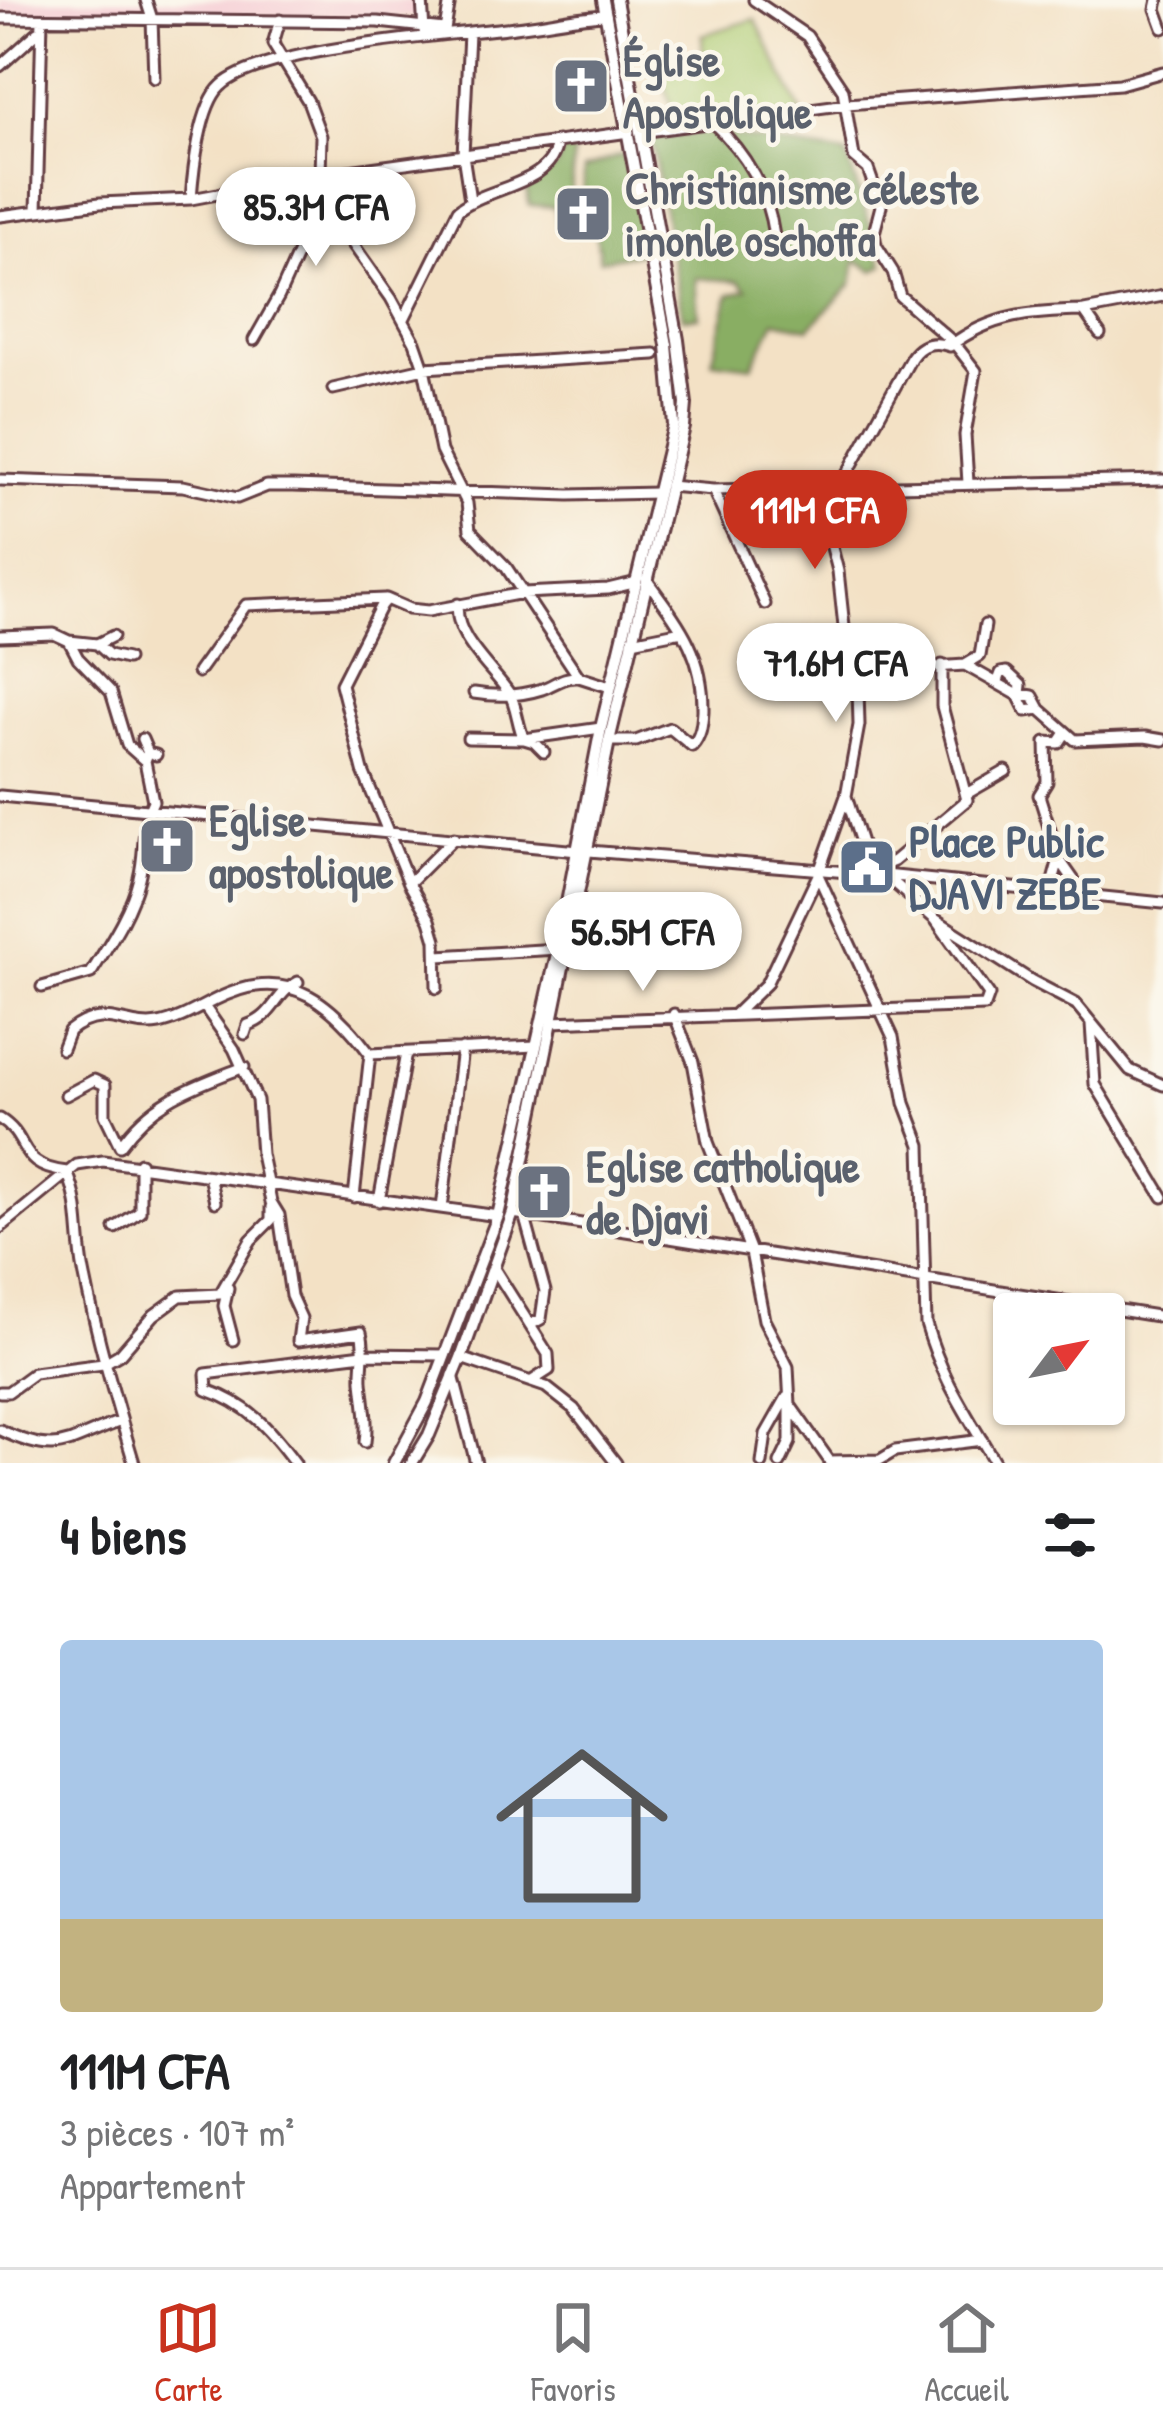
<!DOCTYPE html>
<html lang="fr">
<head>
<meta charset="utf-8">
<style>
  :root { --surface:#fff; --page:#f2f2f2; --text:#202124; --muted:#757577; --line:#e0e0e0; --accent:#c8321e }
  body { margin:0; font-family:"Patrick Hand",sans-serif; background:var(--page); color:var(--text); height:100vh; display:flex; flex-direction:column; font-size:45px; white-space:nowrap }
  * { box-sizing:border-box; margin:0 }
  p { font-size:39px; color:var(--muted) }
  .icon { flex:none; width:66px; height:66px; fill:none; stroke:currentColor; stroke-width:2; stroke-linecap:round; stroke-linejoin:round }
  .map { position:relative; height:1463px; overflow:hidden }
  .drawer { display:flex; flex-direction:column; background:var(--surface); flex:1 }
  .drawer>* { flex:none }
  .needle { width:78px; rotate:58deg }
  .fabs { position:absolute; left:993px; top:1293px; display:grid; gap:24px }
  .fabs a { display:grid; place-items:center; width:132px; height:132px; border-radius:12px; background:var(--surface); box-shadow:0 3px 9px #0004; font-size:60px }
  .price { position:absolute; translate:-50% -102px; padding:0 27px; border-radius:42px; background:#fff; color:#222; font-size:39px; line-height:78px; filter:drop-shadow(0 3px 6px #0008) }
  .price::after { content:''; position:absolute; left:50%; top:72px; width:36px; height:27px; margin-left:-18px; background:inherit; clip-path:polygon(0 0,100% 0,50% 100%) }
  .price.selected { background:var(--accent); color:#fff }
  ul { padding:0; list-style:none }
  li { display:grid; align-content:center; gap:24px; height:636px; padding:0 60px }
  li span { display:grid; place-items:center; height:372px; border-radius:12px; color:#555 }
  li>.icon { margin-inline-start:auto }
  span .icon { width:216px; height:216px; fill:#fffc; stroke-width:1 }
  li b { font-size:51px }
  h2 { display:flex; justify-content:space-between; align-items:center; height:144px; padding:0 60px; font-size:51px }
  .tabs { display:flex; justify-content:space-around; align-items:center; height:168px; border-top:3px solid var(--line); background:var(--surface); font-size:33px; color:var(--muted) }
  .tabs a { display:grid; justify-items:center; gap:6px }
  .tabs .selected { color:var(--accent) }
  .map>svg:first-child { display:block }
  .built { fill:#f6cfd6 }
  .green { fill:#acca71; stroke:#7b744e; stroke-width:3 }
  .forest { fill:#89ae63; stroke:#6a6647; stroke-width:3 }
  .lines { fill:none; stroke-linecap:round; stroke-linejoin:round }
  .minor-casing { stroke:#633c42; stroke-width:15 }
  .major-casing { stroke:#633c42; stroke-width:16 }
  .minor { stroke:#fff; stroke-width:9 }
  .major { stroke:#fff; stroke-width:10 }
  .labels { text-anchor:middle; stroke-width:9; stroke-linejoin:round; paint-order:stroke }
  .worship-label { font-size:45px; font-weight:bold; fill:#5b616d; stroke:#fbf7ec; text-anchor:start }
  .service-label { font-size:45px; font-weight:bold; fill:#4e5e75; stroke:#fbf7ec; text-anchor:start }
</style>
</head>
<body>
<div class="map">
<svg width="1163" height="1463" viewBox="0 0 1163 1463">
  <rect width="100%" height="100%" fill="#fbf7ec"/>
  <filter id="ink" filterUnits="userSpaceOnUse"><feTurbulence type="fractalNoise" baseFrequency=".00833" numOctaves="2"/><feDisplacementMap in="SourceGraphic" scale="24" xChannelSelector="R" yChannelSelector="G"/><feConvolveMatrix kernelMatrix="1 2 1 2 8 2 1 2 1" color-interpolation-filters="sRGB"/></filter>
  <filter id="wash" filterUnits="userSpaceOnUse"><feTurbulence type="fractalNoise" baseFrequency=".004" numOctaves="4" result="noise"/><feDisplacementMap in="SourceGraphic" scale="48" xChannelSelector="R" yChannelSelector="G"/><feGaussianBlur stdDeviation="2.7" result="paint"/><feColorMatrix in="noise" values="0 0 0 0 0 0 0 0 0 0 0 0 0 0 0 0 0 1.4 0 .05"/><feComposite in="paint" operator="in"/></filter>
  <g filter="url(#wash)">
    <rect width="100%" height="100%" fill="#f3e1c5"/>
    <!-- built -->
    <path class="built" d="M0 0H419V17L0 14Z"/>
    <!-- green -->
    <path class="green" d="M755 19 802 113 683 127 673 112 661 72 703 63 702 35Z"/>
    <!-- forest -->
    <path class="forest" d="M712 133 846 154 884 265 874 271 856 260 852 284 809 328 775 321 752 366 712 361 729 295 747 289 739 281 696 278 699 317 683 318 651 138Z
      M564 149 574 152 571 194H582L584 169 623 154 646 252 600 260 595 231 558 228 555 207 529 205 526 184 556 167Z"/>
  </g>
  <g filter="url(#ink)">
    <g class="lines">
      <defs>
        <path id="minor" d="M146 0 152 19 154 78
          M422 0 424 31
          M754 0 807 36 843 90 854 157 868 169 881 206 874 233 876 245 893 272 900 296 954 343 976 371 965 435 968 483
          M1158 0 1156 9 1163 28
          M0 18 378 22 444 29
          M280 20 273 44 308 101 321 136 320 175 345 233 391 298 415 342 424 368 441 451 467 503 470 530 506 567 579 677 610 687
          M445 30 450 0
          M469 33 463 155 470 200
          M0 66 38 32
          M713 123C746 153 768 192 774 236
          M640 132 847 104 1120 84 1163 72
          M191 199C193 171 200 105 221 86 262 47 454 35 515 27 546 24 576 16 606 15
          M37 211 42 19
          M0 216 100 203 191 199 320 175 629 132
          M1084 311 1163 296
          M404 319 458 210C487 186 553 186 557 141
          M254 340 279 296 327 189
          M333 389 424 368 655 354
          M0 480 183 486 237 498 267 486H293L569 495 657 493
          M669 486 713 490 1163 480
          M713 490 765 604
          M821 507 841 485 911 358C921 343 934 341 950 346 992 314 1033 312 1084 311L1100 334
          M458 604C452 636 493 669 509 693 517 705 517 725 524 739L534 742 544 752
          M0 636 54 634 69 641 78 658 111 692 127 745 145 761
          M69 641 97 644 113 636
          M632 641 682 631
          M97 644 109 655 127 659
          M965 665 980 656 985 625
          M854 668 873 671 965 665 1018 695 1026 711 1040 709 1075 740 1145 737 1163 740
          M198 672 246 605 385 599
          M816 673 831 663 851 657
          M998 681 1001 673 1007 672 1021 685 1020 694 1033 696 1040 709
          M474 693C497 697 520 696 542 689 556 684 563 676 579 677
          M1065 734 1059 743 1046 742 1047 782 1039 795 1059 859 1085 896
          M468 738 524 739 601 728
          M142 739 148 753 156 755
          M609 741H636L670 728 692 746C701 736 702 725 703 711 704 654 679 624 646 579
          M968 793 1006 771
          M0 796 578 851
          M846 796 863 849 885 875 935 919 1032 981 1076 1004 1130 1070 1163 1085
          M454 838 409 883 363 771 341 684 381 605 386 599 409 609 428 611 523 593 608 589 633 583
          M589 851 885 875 1163 903
          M879 867 894 861 967 800 942 706V665
          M818 875 893 1037 905 1103 921 1145 926 1324C943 1382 966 1412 995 1463
          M409 883 430 920 436 940 437 988
          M1050 892 1059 859
          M438 956 558 949
          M42 987 91 973C109 944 131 912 139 878 146 852 141 825 153 801L145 761 148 753
          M204 1006 234 1049 257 1100 261 1154 271 1202 279 1215 291 1296 301 1318 298 1341 361 1332C366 1349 361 1364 362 1381 364 1403 368 1421 365 1442
          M674 1014 693 1062 708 1142 751 1252 764 1320 788 1367 790 1405 831 1463
          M734 1015 766 984 818 875 846 796 859 725 858 688 845 636 838 571 816 485
          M551 1022 985 1006 989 995 935 919
          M1091 1024 1095 1084 1163 1197
          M245 1034 248 1025C274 1017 275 993 298 982
          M62 1049 69 1031C103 1003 126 1030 159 1024 184 1019 205 1003 228 994 292 967 334 1006 370 1054L354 1197
          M370 1054 535 1046
          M66 1095 94 1080 105 1085V1115L120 1146
          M0 1119C32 1139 15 1166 67 1172 82 1205 77 1237 84 1272 97 1338 115 1399 134 1463
          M120 1146C153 1099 193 1087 244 1067
          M209 1176 215 1202
          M379 1201 406 1053
          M442 1208 462 1049
          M513 1213 1163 1317
          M525 1218 545 1291 541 1319 530 1325
          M0 1228 77 1165 103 1161 498 1216
          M115 1228 140 1211V1163
          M495 1270 548 1354 549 1370 532 1381
          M228 1288 224 1306 233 1340
          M461 1358 546 1387 574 1409 616 1463
          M453 1375 476 1463
          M0 1392H8L34 1373 103 1364 120 1354 154 1315 180 1296 220 1294 251 1240 271 1220V1207
          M0 1430C59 1458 64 1442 121 1421
          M830 1461 880 1460 895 1451 982 1440
          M295 1463C269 1428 248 1404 207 1390L206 1374 363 1354 445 1355
          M762 1463 766 1434 787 1397
          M780 1463 790 1442V1405"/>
        <path id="major" d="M394 1463 427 1402 498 1216 558 949 601 728 674 425 667 345 603 0
          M412 1463 429 1435 461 1358 513 1213 609 741 684 427 686 404 678 340 616 0"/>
      </defs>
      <!-- minor casing -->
      <use href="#minor" class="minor-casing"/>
      <!-- major casing -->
      <use href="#major" class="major-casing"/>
      <!-- minor -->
      <use href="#minor" class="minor"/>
      <!-- major -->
      <use href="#major" class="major"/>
    </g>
  </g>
  <!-- icons -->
  <defs>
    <symbol id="church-square" viewBox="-11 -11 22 22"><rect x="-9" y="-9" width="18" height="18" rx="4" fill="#6b7280" stroke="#fbf7ec"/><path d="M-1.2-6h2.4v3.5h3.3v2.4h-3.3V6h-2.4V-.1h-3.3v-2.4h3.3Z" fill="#fff"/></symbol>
    <symbol id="civic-square" viewBox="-11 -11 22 22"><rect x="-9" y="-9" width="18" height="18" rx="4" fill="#5c6f8a" stroke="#fbf7ec"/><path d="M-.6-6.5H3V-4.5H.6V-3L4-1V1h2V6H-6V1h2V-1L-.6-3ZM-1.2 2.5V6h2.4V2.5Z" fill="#fff"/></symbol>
  </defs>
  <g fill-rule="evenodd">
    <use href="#church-square" x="548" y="53" width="66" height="66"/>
    <use href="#church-square" x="550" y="181" width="66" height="66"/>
    <use href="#church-square" x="134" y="813" width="66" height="66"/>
    <use href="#civic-square" x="834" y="834" width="66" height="66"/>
    <use href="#church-square" x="511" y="1159" width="66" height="66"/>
  </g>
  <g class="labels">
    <!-- worship labels -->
    <g class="worship-label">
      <text x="623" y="76">Église<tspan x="623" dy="52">Apostolique</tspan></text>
      <text x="625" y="204">Christianisme céleste<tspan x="625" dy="52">imonle oschoffa</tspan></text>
      <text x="209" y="836">Eglise<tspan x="209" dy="52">apostolique</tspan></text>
      <text x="586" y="1182">Eglise catholique<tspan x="586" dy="52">de Djavi</tspan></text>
    </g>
    <!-- service labels -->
    <g class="service-label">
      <text x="909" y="857">Place Public<tspan x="909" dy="52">DJAVI ZEBE</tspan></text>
    </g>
  </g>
</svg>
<div class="fabs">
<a><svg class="needle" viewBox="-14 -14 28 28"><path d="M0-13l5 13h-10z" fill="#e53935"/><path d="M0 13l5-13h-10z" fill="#757577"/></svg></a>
</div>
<b class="price" style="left:316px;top:269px">85.3M CFA</b>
<b class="price selected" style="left:815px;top:572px">111M CFA</b>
<b class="price" style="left:836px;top:725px">71.6M CFA</b>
<b class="price" style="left:643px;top:994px">56.5M CFA</b>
</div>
<section class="drawer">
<h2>4 biens<svg class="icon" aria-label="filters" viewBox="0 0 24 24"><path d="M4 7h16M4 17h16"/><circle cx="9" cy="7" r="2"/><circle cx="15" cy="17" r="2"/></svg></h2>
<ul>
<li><span style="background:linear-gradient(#a9c7e8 75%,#c2b280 0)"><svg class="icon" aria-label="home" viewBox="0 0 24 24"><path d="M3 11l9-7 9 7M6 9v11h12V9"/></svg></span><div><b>111M CFA</b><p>3 pièces · 107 m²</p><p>Appartement</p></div></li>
</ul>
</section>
<nav class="tabs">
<a class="selected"><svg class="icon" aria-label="map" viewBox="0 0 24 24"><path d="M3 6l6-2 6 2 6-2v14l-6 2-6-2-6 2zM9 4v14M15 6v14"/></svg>Carte</a>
<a><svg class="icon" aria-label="saved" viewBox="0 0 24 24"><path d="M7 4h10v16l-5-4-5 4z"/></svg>Favoris</a>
<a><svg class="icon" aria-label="home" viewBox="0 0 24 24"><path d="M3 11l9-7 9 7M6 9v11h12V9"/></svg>Accueil</a>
</nav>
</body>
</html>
